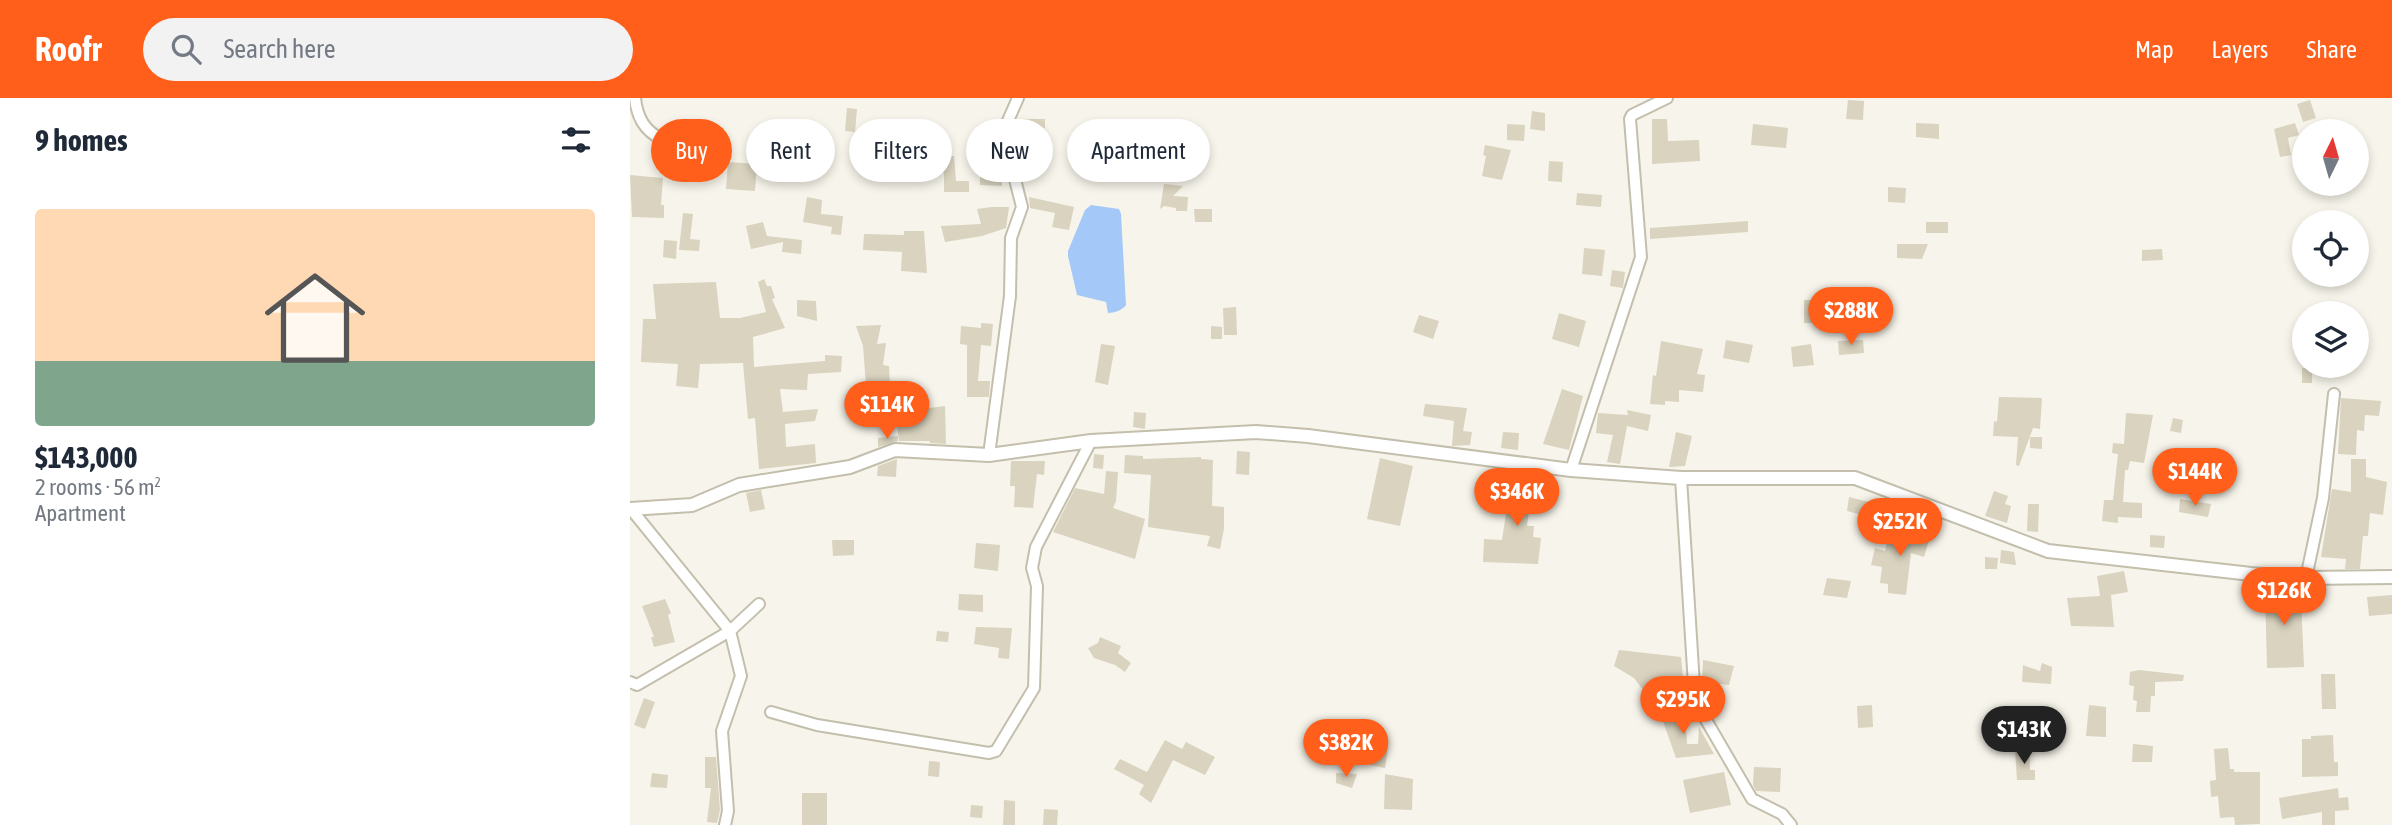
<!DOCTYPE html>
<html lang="en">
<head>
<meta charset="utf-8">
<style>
  :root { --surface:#fff; --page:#f2f2f3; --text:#1f2937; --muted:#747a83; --accent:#ff5f1a }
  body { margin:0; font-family:"Asap Condensed",sans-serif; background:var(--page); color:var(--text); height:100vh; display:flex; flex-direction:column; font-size:26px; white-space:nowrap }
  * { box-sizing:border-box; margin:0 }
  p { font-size:23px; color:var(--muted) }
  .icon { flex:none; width:38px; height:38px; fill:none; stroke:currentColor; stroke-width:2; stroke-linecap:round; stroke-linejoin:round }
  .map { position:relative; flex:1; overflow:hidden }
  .drawer { display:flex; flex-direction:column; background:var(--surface); width:630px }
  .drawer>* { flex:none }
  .banner { position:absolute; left:21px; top:21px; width:665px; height:63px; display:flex; gap:14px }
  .needle { width:46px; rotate:5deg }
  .tools { position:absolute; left:1662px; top:21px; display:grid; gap:14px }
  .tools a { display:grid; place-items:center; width:77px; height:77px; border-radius:50%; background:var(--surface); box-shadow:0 4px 10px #0003; font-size:35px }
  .price { position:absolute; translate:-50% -60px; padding:0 16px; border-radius:24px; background:var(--accent); color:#fff; font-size:23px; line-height:46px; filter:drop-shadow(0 2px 4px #0008) }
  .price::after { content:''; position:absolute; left:50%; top:42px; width:21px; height:16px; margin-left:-10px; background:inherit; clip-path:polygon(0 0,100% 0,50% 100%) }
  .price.selected { background:#222; color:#fff }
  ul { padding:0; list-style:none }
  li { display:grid; align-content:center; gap:14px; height:371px; padding:0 35px }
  li span { display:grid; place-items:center; height:217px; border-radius:7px; color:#555 }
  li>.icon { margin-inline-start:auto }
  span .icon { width:126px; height:126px; fill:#fffc; stroke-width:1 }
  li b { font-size:30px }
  h2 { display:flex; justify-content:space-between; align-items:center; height:84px; padding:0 35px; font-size:30px }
  .chip { padding:0 24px; border-radius:32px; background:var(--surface); box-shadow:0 4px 10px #0003; font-size:24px; line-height:63px }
  .chip.selected { background:var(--accent); color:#fff }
  header { display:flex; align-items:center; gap:42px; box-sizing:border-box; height:98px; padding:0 35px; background:var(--accent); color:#fff }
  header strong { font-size:33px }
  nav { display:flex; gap:38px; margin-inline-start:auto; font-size:24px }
  .search { width:490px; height:63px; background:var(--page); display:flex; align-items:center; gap:18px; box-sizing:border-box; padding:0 24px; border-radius:38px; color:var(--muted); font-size:26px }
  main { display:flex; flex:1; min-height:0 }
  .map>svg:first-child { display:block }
  .water { fill:#a4c8f7 }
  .building { fill:#d9d3bf }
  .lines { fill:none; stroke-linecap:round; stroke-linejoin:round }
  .minor-casing { stroke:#c3bfac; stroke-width:14 }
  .tertiary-casing { stroke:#c3bfac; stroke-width:16 }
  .minor { stroke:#fff; stroke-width:10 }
  .tertiary { stroke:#fff; stroke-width:12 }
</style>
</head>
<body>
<header>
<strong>Roofr</strong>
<div class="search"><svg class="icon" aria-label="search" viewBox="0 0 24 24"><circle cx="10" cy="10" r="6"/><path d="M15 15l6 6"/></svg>Search here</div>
<nav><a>Map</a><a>Layers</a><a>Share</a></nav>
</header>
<main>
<section class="drawer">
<h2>9 homes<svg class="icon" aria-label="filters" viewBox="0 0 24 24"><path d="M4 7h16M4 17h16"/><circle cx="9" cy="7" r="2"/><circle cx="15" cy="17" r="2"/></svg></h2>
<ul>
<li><span style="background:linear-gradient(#ffd9b3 70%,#7fa58c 0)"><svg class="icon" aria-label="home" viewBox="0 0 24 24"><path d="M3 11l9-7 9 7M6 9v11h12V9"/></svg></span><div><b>$143,000</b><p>2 rooms · 56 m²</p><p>Apartment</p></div></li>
</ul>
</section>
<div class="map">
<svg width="1762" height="727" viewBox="0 0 1762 727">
  <rect width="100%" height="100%" fill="#f7f5eb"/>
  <!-- water -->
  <path class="water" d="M461 107 489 111 491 116 496 207C493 212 484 215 478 215L476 204 447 197 438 158V153L455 112Z"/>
  <!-- building -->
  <path class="building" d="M1218 2 1234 3 1233 22 1216 21Z
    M1680 2 1686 20 1673 24 1667 6Z
    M217 10 227 11 225 34 215 33Z
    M902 13 915 15V33L900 31Z
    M394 21H415V36L394 35Z
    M1022 21H1037L1038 43 1069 42 1070 63 1022 66Z
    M1286 25 1309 26V41L1286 39Z
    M1665 25 1669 37 1658 40 1661 57 1650 59 1644 31Z
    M877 26 895 27 894 43 877 42Z
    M1123 26 1158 30 1156 50 1121 47Z
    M383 35 399 36V49L385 48Z
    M855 47 881 52 872 82 852 78 856 58 853 57Z
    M61 50 74 51 72 84 42 83 43 58 61 59Z
    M324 58 326 83H339V94H314V75L293 74V59Z
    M919 63 933 64 932 84 918 83Z
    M98 64 127 66 125 93 96 91Z
    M350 70H372V88L350 87Z
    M0 77 33 80 31 107H34V120L2 119Z
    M534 86 553 88 543 98 558 99 557 113H546V110L534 108 530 111Z
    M1258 89 1276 90 1275 105 1258 104Z
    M947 95 972 97 971 109 946 107Z
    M177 99 192 102 191 116 213 118 211 137 201 136 202 129 173 124Z
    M399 99 444 109 439 132 422 129 425 115 400 110Z
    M362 109H379L376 130 352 138 315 144 311 128 351 126 347 111Z
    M564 111H582V124H565Z
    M53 115 63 116 60 141 70 142 69 153 49 152Z
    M1118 123V134L1020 141V130Z
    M133 124 137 138 172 142 171 156 152 154 153 144 121 151 116 128Z
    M1296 124H1318V135H1296Z
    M274 133H294L297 175 271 173 272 154 233 152 234 136 274 137Z
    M34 142 47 143 46 161 33 159Z
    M1267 146H1298L1292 161 1267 160Z
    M954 150 975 152 972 178 952 176Z
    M1532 151 1533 162 1512 163V152Z
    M982 172 995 174 993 190 980 188Z
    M134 181 137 188H141L145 200 142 201 155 230 123 239 124 269 195 263V257L212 258 211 274 178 276 177 292 150 291 153 314 188 311 185 323 155 326 156 349 185 346 186 365 129 371 125 320 118 321 113 265 70 266 68 290 46 288 48 266 11 264 13 221H26L23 186 86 184 90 220H110L136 214 128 184Z
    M167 202 186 203 187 223 167 218Z
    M1174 202H1198V225H1174Z
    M606 209 607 237H594L593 210Z
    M929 215 956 223 949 249 922 241Z
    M789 217 809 223 803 241 783 234Z
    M351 225 363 226 361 248 351 247 348 283H360L359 299H337V247L330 246 331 228 351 230Z
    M251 227 247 246 256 245 253 267 259 268 260 287H236L233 248 226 228Z
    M581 228 592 229V241H581Z
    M1096 242 1123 247 1119 265 1093 260Z
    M1233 242 1234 255 1209 257 1208 243Z
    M1031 243 1073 251 1067 276 1075 277 1073 294 1049 292V304L1035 303V307L1020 306 1023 277 1026 278Z
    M471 246 485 248 478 287 465 284Z
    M1181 246 1184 267 1163 269 1161 249Z
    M1672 270H1682V285H1672Z
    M932 291 953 298 939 352 913 346Z
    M1369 299 1412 300 1410 331 1403 330 1389 368 1386 367 1388 339 1363 338 1364 323 1367 324Z
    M1711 300 1751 303 1749 318 1735 317 1734 333 1727 332 1726 357 1708 356Z
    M795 306 837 310 833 333 842 334 840 347 822 348 824 323 793 318Z
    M315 308 316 346 300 345V343H269L266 314Z
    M997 312 1021 317 1018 333 997 328 990 366 977 364 983 337 966 335 968 315 998 317Z
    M504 314 516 315 515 331 503 329Z
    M1496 315 1523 317 1514 365 1500 363 1498 372H1495L1493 404 1512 405V420L1488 419V425L1472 423 1474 402H1483L1488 356 1482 355 1483 345 1494 346Z
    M1543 320 1553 322 1551 335 1540 333Z
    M873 334 889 335 888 352 871 350Z
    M1046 334 1062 338 1055 368 1039 369Z
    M268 338V343L248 349V340Z
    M1400 339H1412V351L1400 350Z
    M607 353 620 354 619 377 606 376Z
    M464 356 474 357 473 371 463 370Z
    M495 357 513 358V361L571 359V361L583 362 582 408 594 409V431L590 451 577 448 580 438 518 429 521 377 494 375Z
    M750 360 783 368 770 428 737 421Z
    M267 361 266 379 247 378 248 368Z
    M1721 361H1736V379L1757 384 1753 417 1740 415 1738 438H1733L1730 471H1715L1716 461 1691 459 1702 391 1721 394Z
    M381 363H415L414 377 407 376 403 410 384 409 385 388H380Z
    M476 373 488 374 486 403 483 410 515 421 505 461 423 434 445 390 474 396Z
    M881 381 914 385 910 408 900 406 897 428H904L903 439 911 440 908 466 853 464 854 441 872 442Z
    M131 392 135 411 120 414 116 395Z
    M1364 393 1378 398 1375 406 1381 408 1377 425 1355 418Z
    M1219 399 1243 405 1240 419 1217 413Z
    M1550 401 1581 406 1578 419 1549 414Z
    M1398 406H1409L1408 434 1397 433Z
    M1292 429 1302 432 1294 459 1281 455 1276 497 1258 495V486L1250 485 1252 469 1241 467 1245 450 1255 453 1260 431 1289 438Z
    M1520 437 1535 438 1534 450 1520 449Z
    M202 442H224V457L203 458Z
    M346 445 370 447 368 473 344 470Z
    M1371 452 1384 454 1386 467 1370 465Z
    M1355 459 1368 460 1367 471H1355Z
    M1494 473 1498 494 1481 497 1484 529 1441 528 1437 500 1470 498 1467 478Z
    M1197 480 1221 483 1217 500 1193 497Z
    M1639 486 1667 488 1668 501H1671L1674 569 1637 570 1635 493H1638Z
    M329 496 353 497V514L328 512Z
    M1762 497V516L1739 518 1737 499Z
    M35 501 41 515 38 517 45 544 24 549 21 539H24L12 508Z
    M346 529 382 530 379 561 368 560 369 550 344 546Z
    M307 533 319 534 318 544 306 543Z
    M470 539 491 548 488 555 501 565 495 574 485 567 464 560 458 550 468 545Z
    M989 552 1051 559 1054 591 1016 596 1004 580 984 568Z
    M1073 562 1104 568 1099 587 1072 584Z
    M1412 565 1422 569 1421 586 1392 584 1393 567 1410 573Z
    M1509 572 1554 577 1553 583 1525 584V598H1521L1520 614H1506L1507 603 1503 602 1504 588 1499 587 1500 574Z
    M1691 576H1705L1706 611H1692Z
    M14 600 25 604 15 631 4 627Z
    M1242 607 1243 629 1228 630 1227 608Z
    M1459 607 1476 609V639L1456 638Z
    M1055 612 1057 646H1068L1069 629 1084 656 1046 660 1030 615Z
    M1703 637 1704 664H1708V678L1672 679V641H1681V638Z
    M535 642 552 651 556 644 585 659 575 677 543 662 521 705 509 696 514 687 484 671 490 661 517 674Z
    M1503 646 1523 648 1522 664H1502Z
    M743 647 758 649 755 670 740 667Z
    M1598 650 1600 671H1604V674H1630V726L1605 727 1604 719 1590 720 1588 698 1581 699 1580 683 1586 682 1584 651Z
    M1399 651 1400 672H1405V682H1387L1385 652Z
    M75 659H86L90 712 87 725 77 724 81 690H75Z
    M299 663 310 664 309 679 298 678Z
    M1124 669 1151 670 1150 694 1126 693 1123 687Z
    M1094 674 1101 707 1060 715 1053 682Z
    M22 675 38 677 37 690 20 689Z
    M706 675 727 676 722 690 706 685Z
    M755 676 783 681 782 712 754 711Z
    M1708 690 1709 700 1718 699 1719 712 1705 713V727H1692V714L1652 721 1649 700Z
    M172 695H197V727H172Z
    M374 702 385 703V727H373Z
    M341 707 353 708 352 720 340 719Z
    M414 711 428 712 427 727H413Z"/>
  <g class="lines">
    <defs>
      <path id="minor" d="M5 0C7 19 14 32 31 41
        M359 357 380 198 381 140 392 109 373 34 388 0
        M941 372 1011 159 1000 21 1002 17 1037 0
        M1051 380 1065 603 1122 701 1152 716 1161 727
        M1 411 100 533 111 578 92 633 98 713 95 727
        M1676 480 1693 400 1704 296
        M0 584 7 587 100 533 129 506
        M141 614 187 627 359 655 366 653 404 590 407 488 402 470 406 449 461 343"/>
      <path id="tertiary" d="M0 411 62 407 109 387 220 369 265 352 359 357 461 343 626 334 678 338 941 372 1051 380H1225L1418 453 1621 476 1676 480 1762 479"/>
    </defs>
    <!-- minor casing -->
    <use href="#minor" class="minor-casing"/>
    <!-- tertiary casing -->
    <use href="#tertiary" class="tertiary-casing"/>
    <!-- minor -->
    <use href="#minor" class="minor"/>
    <!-- tertiary -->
    <use href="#tertiary" class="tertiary"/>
  </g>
</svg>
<div class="tools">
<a><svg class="needle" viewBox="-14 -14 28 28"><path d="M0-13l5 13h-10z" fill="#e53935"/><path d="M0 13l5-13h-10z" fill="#747a83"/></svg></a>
<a><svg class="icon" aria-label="locate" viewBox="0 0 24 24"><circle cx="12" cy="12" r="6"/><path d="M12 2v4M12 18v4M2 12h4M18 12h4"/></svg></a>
<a><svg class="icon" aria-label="layers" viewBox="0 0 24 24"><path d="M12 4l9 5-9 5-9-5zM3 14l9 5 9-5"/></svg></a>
</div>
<b class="price" style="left:1221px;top:249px">$288K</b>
<b class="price" style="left:257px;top:343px">$114K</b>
<b class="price" style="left:1565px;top:410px">$144K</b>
<b class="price" style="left:887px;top:430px">$346K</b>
<b class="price" style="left:1270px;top:460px">$252K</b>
<b class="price" style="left:1654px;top:529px">$126K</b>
<b class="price" style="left:1053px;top:638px">$295K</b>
<b class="price selected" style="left:1394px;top:668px">$143K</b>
<b class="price" style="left:716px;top:681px">$382K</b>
<div class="banner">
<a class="chip selected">Buy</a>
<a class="chip">Rent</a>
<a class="chip">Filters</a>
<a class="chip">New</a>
<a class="chip">Apartment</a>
</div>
</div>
</main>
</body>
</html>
